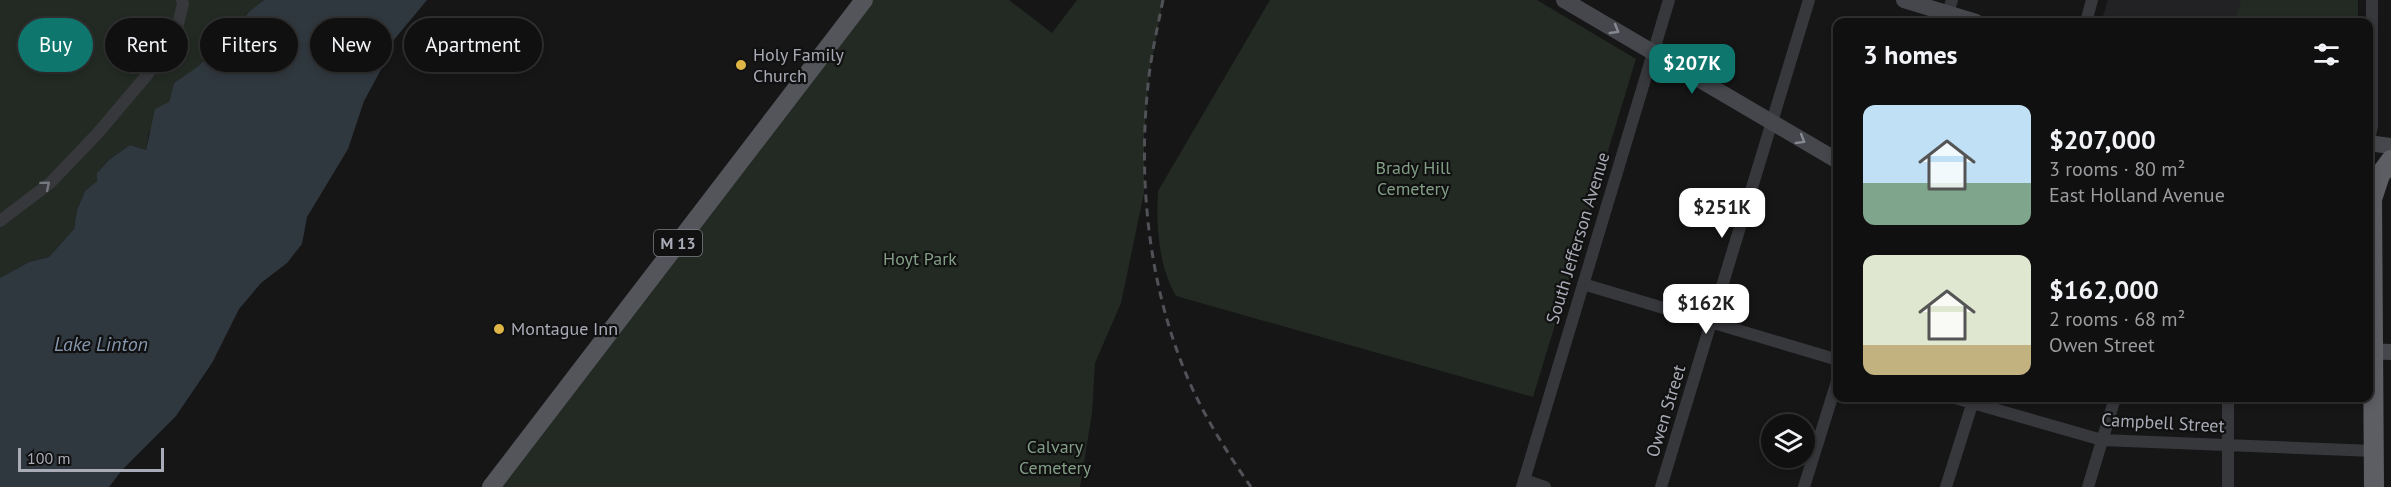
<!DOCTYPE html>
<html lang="en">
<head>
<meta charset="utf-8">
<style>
  :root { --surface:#101011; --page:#1e1e1f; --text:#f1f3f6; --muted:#9c9d9f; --line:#303031; --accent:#0f766e }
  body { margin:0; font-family:"PT Sans",sans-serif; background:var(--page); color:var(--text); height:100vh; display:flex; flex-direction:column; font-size:22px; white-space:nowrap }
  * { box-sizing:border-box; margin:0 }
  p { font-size:20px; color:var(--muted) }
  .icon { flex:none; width:33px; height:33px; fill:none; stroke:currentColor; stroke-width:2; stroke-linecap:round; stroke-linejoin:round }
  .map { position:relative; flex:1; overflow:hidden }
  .panel { position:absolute; left:1833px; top:18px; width:540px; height:384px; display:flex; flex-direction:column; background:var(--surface); border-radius:12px; box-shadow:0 3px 9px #0003,0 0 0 2px var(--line) }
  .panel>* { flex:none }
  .guide { position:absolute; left:18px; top:18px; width:570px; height:54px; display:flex; gap:12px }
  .tools { position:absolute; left:1761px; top:414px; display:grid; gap:12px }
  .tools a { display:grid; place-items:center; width:54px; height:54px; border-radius:50%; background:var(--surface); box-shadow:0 3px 9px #0003,0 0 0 2px var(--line); font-size:30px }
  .scale { position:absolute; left:18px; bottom:15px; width:146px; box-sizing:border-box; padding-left:6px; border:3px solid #a9acb6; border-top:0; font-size:16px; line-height:21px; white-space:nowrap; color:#a9acb6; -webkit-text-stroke:4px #111112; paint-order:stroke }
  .price { position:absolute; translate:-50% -51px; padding:0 14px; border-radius:12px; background:#fff; color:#222; font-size:20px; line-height:39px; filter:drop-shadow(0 2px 3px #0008) }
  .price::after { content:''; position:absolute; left:50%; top:36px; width:18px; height:14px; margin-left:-9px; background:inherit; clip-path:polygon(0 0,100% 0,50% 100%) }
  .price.selected { background:var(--accent); color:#fff }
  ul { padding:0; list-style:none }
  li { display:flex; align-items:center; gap:18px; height:150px; padding:0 30px }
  li span { display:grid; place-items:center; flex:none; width:168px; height:120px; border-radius:12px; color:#555 }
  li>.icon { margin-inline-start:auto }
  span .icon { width:72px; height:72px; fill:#fffc; stroke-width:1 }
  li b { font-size:26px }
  h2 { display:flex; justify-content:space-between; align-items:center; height:72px; padding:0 30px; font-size:26px }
  .tag { padding:0 21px; border-radius:27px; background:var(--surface); box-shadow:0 3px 9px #0003,0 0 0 2px var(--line); font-size:21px; line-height:54px }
  .tag.selected { background:var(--accent); color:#fff }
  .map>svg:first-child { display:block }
  .built { fill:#222224 }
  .green { fill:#222a23 }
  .water { fill:#30383f }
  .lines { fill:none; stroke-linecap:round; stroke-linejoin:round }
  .minor { stroke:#37383c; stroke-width:12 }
  .secondary { stroke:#45474c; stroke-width:16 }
  .primary { stroke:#53555b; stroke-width:18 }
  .trunk { stroke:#5c5e64; stroke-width:20 }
  .rail { stroke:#505257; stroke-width:3; stroke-dasharray:8 6; stroke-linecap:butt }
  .oneway { stroke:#868991 }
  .oneway2 { stroke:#76787f }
  .poi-dot { fill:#dfb546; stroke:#111112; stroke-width:2 }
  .labels { text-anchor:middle; stroke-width:4.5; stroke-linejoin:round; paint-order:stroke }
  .shield { fill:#111112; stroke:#7b7e85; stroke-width:1.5 }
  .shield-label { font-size:16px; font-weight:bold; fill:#a9acb6 }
  .poi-label { font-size:18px; fill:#a9acb6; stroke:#111112; text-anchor:start }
  .park-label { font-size:18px; fill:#829f86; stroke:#111112 }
  .street-label { font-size:18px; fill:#a9acb6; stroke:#111112 }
  .water-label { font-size:20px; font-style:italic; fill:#8497ae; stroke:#111112 }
</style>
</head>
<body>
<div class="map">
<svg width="2391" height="487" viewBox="0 0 2391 487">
  <rect width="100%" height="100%" fill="#161617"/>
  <!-- built -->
  <path class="built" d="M2108 0H2358V22H2101Z"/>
  <!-- green -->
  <path class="green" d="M0 0H264L251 10 218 47 197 67 174 83 169 102 149 132 146 150 130 145 110 159 97 173V181L85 191 77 210 74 229 49 257 29 262 0 278Z
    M864 0H1009L1052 33 1077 0H1163L1149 75 1144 137V193L1121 303 1095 363 1092 413 1080 487H491Z
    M1270 0H1537L1636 59 1533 397 1176 296C1158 265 1156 225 1158 191Z
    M2241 0H2358V22H2235Z"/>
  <!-- water -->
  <path class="water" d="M264 0H427L388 47 383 66 364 101 348 149 307 217 302 244 287 263 261 283 239 309 212 363 176 416 122 470 109 487H0V278L29 262 49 257 74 229 77 210 85 191 97 181V173L110 159 130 145 146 150 155 109 169 102 174 83 197 67 218 47 251 10Z"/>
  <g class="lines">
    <!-- minor -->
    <path class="minor" d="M1945 22 1952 0
      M2086 22 2092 0
      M2368 145 2372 126V0
      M0 221 50 183 97 134 147 75 166 48 176 32 183 4 182 0
      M1583 284 1838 360
      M1955 398 2102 440 2374 451
      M1524 480 1545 487
      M1522 487 1669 0
      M1661 487 1809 0
      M1804 487 1838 378
      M1946 487 1974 398
      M2088 487 2115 398
      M2228 487V398"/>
    <!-- secondary -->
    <path class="secondary" d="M1564 0 1838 161
      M1904 0 1976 22
      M2368 143 2391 146
      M2368 351 2391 352"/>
    <!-- primary -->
    <path class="primary" d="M491 487 864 0"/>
    <!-- trunk -->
    <path class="trunk" d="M2374 487 2372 199 2380 175 2391 160"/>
    <!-- rail -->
    <path class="rail" d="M1163 0C1158 25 1152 51 1149 76 1137 177 1148 287 1189 381 1205 418 1228 454 1251 487"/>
  </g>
  <!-- one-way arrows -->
  <defs><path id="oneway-chevron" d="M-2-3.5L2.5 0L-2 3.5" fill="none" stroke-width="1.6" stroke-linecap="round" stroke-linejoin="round" transform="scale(1.5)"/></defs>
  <g class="oneway">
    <use href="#oneway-chevron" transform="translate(1615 30) rotate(30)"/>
    <use href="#oneway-chevron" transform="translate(1801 140) rotate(31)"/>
  </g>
  <use class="oneway2" href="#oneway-chevron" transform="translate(46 185) rotate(-40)"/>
  <!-- markers -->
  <g class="poi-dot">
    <circle cx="741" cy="65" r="6"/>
    <circle cx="499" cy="329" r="6"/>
  </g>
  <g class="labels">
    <!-- shield labels -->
    <rect class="shield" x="654" y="230" width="48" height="26" rx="4.5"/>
    <g class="shield-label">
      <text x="678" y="249">M 13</text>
    </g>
    <!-- poi labels -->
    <g class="poi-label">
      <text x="753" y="61">Holy Family<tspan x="753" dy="21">Church</tspan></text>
      <text x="511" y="335">Montague Inn</text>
    </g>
    <!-- park labels -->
    <g class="park-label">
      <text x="1413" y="174">Brady Hill<tspan x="1413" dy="21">Cemetery</tspan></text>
      <text x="920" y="265">Hoyt Park</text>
      <text x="1055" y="453">Calvary<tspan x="1055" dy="21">Cemetery</tspan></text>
    </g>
    <!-- street labels -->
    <g class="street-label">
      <text transform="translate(1578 238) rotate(-73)" y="6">South Jefferson Avenue</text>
      <text transform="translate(1666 411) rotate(-73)" y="6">Owen Street</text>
      <text transform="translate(2163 423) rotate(3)" y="6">Campbell Street</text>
    </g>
    <!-- water labels -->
    <g class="water-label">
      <text x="101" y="351">Lake Linton</text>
    </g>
  </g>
</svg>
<div class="tools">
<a><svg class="icon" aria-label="layers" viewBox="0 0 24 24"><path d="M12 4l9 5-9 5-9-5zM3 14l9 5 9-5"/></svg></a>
</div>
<div class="scale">100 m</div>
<b class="price selected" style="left:1692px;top:95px">$207K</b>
<b class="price" style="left:1722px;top:239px">$251K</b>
<b class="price" style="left:1706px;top:335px">$162K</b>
<div class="guide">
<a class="tag selected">Buy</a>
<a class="tag">Rent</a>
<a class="tag">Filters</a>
<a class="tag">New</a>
<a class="tag">Apartment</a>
</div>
<section class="panel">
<h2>3 homes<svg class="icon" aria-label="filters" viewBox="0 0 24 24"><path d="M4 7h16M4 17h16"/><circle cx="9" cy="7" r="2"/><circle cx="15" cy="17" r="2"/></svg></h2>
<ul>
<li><span style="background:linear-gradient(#bfe0f5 65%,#7fa58c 0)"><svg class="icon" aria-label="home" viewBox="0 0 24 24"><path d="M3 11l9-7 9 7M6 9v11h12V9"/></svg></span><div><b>$207,000</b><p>3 rooms · 80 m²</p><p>East Holland Avenue</p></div></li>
<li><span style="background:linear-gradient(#dfe7d0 75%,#c2b280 0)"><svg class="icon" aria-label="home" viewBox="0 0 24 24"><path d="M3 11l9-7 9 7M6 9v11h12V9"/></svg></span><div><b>$162,000</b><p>2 rooms · 68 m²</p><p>Owen Street</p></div></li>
</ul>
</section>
</div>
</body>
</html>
